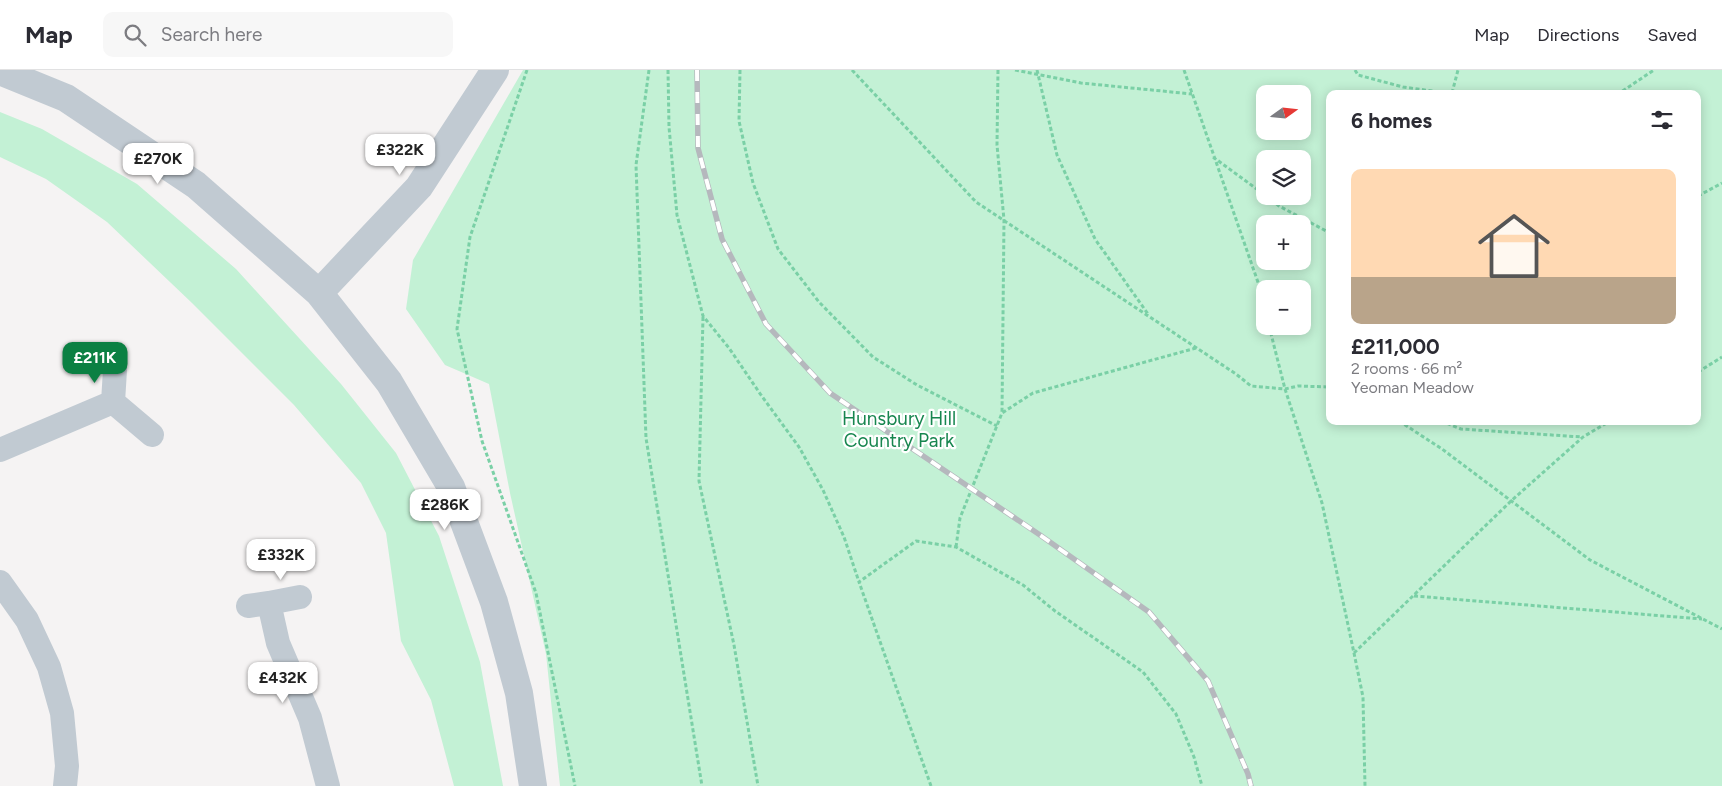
<!DOCTYPE html>
<html lang="en">
<head>
<meta charset="utf-8">
<style>
  :root { --surface:#fff; --page:#f7f7f7; --text:#2b2b33; --muted:#7c7c81; --line:#e1e1e2; --accent:#0b8043 }
  body { margin:0; font-family:Figtree,sans-serif; background:var(--page); color:var(--text); height:100vh; display:flex; flex-direction:column; font-size:19px; white-space:nowrap }
  * { box-sizing:border-box; margin:0 }
  p { font-size:16px; color:var(--muted) }
  .icon { flex:none; width:28px; height:28px; fill:none; stroke:currentColor; stroke-width:2; stroke-linecap:round; stroke-linejoin:round }
  .map { position:relative; flex:1; overflow:hidden }
  .side { position:absolute; left:1326px; top:20px; width:375px; height:335px; display:flex; flex-direction:column; background:var(--surface); border-radius:10px; box-shadow:0 2px 12px #0003 }
  .side>* { flex:none }
  .needle { width:32px; rotate:75deg }
  .fabs { position:absolute; left:1256px; top:15px; display:grid; gap:10px }
  .fabs a { display:grid; place-items:center; width:55px; height:55px; border-radius:10px; background:var(--surface); box-shadow:0 2px 12px #0003; font-size:25px }
  .price { position:absolute; translate:-50% -42px; padding:0 11px; border-radius:10px; background:#fff; color:#222; font-size:16px; line-height:32px; filter:drop-shadow(0 1px 2px #0008) }
  .price::after { content:''; position:absolute; left:50%; top:30px; width:15px; height:11px; margin-left:-8px; background:inherit; clip-path:polygon(0 0,100% 0,50% 100%) }
  .price.current { background:var(--accent); color:#fff }
  ul { padding:0; list-style:none }
  li { display:grid; align-content:center; gap:10px; height:265px; padding:0 25px }
  li+li { border-top:1px solid var(--line) }
  li span { display:grid; place-items:center; height:155px; border-radius:10px; color:#555 }
  li>.icon { margin-inline-start:auto }
  span .icon { width:90px; height:90px; fill:#fffc; stroke-width:1 }
  li b { font-size:21px }
  h2 { display:flex; justify-content:space-between; align-items:center; height:60px; padding:0 25px; font-size:21px }
  header { display:flex; align-items:center; gap:30px; box-sizing:border-box; height:70px; padding:0 25px; background:var(--surface); border-bottom:1px solid var(--line) }
  header strong { font-size:24px }
  nav { display:flex; gap:28px; margin-inline-start:auto; font-size:18px }
  .search { width:350px; height:45px; background:var(--page); display:flex; align-items:center; gap:12px; box-sizing:border-box; padding:0 18px; border-radius:10px; color:var(--muted); font-size:19px }
  .map>svg:first-child { display:block }
  .green { fill:#c3f1d5; fill-rule:evenodd }
  .lines { fill:none; stroke-linecap:round; stroke-linejoin:round }
  .path { stroke:#7ad0a6; stroke-width:3; stroke-dasharray:4 2.5; stroke-linecap:butt }
  .minor { stroke:#c1cad2; stroke-width:24 }
  .tertiary { stroke:#c1cad2; stroke-width:28 }
  .rail-casing { stroke:#b5b8bd; stroke-width:5.5 }
  .rail { stroke:#fff; stroke-width:4; stroke-dasharray:11; stroke-linecap:butt }
  .labels { text-anchor:middle; stroke-width:4.5; stroke-linejoin:round; paint-order:stroke }
  .park-label { font-size:19px; fill:#17864f; stroke:#fff }
</style>
</head>
<body>
<header>
<strong>Map</strong>
<div class="search"><svg class="icon" aria-label="search" viewBox="0 0 24 24"><circle cx="10" cy="10" r="6"/><path d="M15 15l6 6"/></svg>Search here</div>
<nav><a>Map</a><a>Directions</a><a>Saved</a></nav>
</header>
<div class="map">
<svg width="1722" height="716" viewBox="0 0 1722 716">
  <rect width="100%" height="100%" fill="#f5f3f3"/>
  <!-- green -->
  <path class="green" d="M523 0H1722V716H560L546 584 510 423 489 314 445 295 406 239 413 190ZM1265 24H1302V61H1265ZM1330 24H1698V351H1330ZM1265 89H1302V126H1265ZM1265 154H1302V191H1265ZM1265 219H1302V256H1265Z
    M0 42 42 59 137 114 236 199 341 314 396 383 439 466 480 592 503 716H454L431 630 401 571 386 463 361 413 294 335 192 233 107 152 46 109 0 87Z"/>
  <g class="lines">
    <!-- path -->
    <path class="path" d="M527 0 470 167 457 259 482 371 536 523 575 716
      M649 0 636 95 646 368 702 716
      M668 0 669 57 677 145 703 246 729 278 761 325 799 377 823 420 844 467 859 512
      M740 0 739 51 753 113 778 179 819 232 873 287 917 315 997 356
      M852 0 976 132 1236 304 1251 316 1285 319 1298 316 1330 317
      M998 0 997 75 1004 150 1002 343
      M1015 0 1081 13 1192 24
      M1037 0 1057 85 1095 169 1148 244
      M1184 0 1260 218 1265 239
      M1355 0 1358 5 1403 17 1454 24
      M1452 23 1458 0
      M1610 24 1621 22 1654 0
      M1213 87 1265 125
      M1266 126 1279 136 1330 163
      M1698 126 1722 113
      M703 247 699 411 734 575 758 716
      M1269 256 1285 319 1322 433 1354 583 1363 627 1365 716
      M1698 302 1722 287
      M1399 351 1442 379 1590 490 1722 559
      M1441 351 1461 359 1582 367
      M956 477 960 448 1002 343 1033 323 1196 278
      M1414 526 1702 549
      M1354 583 1511 431 1583 367 1610 351
      M931 716 859 512 916 471 956 477 1023 515 1055 541 1143 602 1176 644 1194 687 1202 716"/>
    <!-- minor -->
    <path class="minor" d="M113 332 115 300
      M0 380 113 332 152 365
      M0 512 27 550 49 597 62 643 67 696 65 716
      M269 533 300 527
      M248 536 269 533 278 573 310 648 328 716"/>
    <!-- tertiary -->
    <path class="tertiary" d="M0 1 66 28 196 115 319 223 389 312 451 417 494 532 519 623 533 716
      M319 223 419 117 495 0"/>
    <defs>
      <path id="rail" d="M697 0 698 78 722 169 766 254 830 323 1040 465 1149 542 1208 611 1248 704 1251 716"/>
    </defs>
    <!-- rail casing -->
    <use href="#rail" class="rail-casing"/>
    <!-- rail -->
    <use href="#rail" class="rail"/>
  </g>
  <g class="labels">
    <!-- park labels -->
    <g class="park-label">
      <text x="899" y="355">Hunsbury Hill<tspan x="899" dy="22">Country Park</tspan></text>
    </g>
  </g>
</svg>
<div class="fabs">
<a><svg class="needle" viewBox="-14 -14 28 28"><path d="M0-13l5 13h-10z" fill="#e53935"/><path d="M0 13l5-13h-10z" fill="#7c7c81"/></svg></a>
<a><svg class="icon" aria-label="layers" viewBox="0 0 24 24"><path d="M12 4l9 5-9 5-9-5zM3 14l9 5 9-5"/></svg></a>
<a>+</a>
<a>−</a>
</div>
<b class="price" style="left:400px;top:106px">£322K</b>
<b class="price" style="left:158px;top:115px">£270K</b>
<b class="price current" style="left:95px;top:314px">£211K</b>
<b class="price" style="left:445px;top:461px">£286K</b>
<b class="price" style="left:281px;top:511px">£332K</b>
<b class="price" style="left:283px;top:634px">£432K</b>
<section class="side">
<h2>6 homes<svg class="icon" aria-label="filters" viewBox="0 0 24 24"><path d="M4 7h16M4 17h16"/><circle cx="9" cy="7" r="2"/><circle cx="15" cy="17" r="2"/></svg></h2>
<ul>
<li><span style="background:linear-gradient(#ffd9b3 70%,#b9a48a 0)"><svg class="icon" aria-label="home" viewBox="0 0 24 24"><path d="M3 11l9-7 9 7M6 9v11h12V9"/></svg></span><div><b>£211,000</b><p>2 rooms · 66 m²</p><p>Yeoman Meadow</p></div></li>
</ul>
</section>
</div>
</body>
</html>
